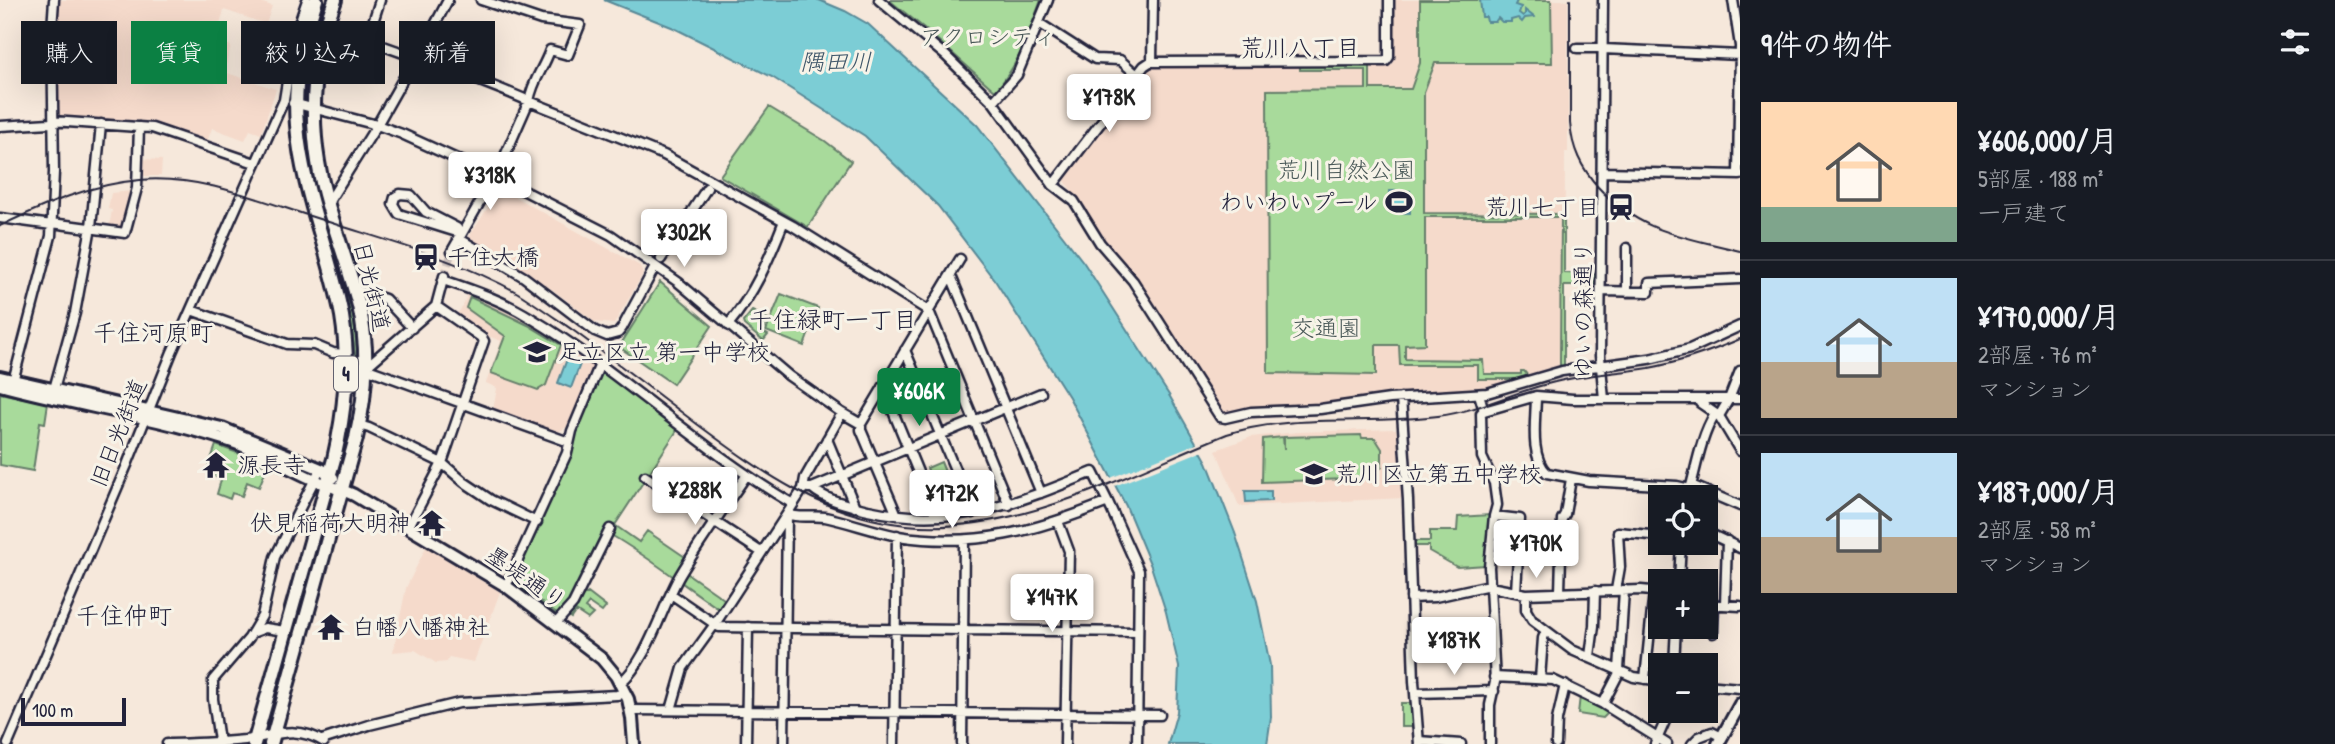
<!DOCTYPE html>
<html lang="ja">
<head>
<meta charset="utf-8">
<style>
  :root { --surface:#171b24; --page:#242831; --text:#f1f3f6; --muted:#9ea1a6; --line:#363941; --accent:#0b8043 }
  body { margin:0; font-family:"Patrick Hand","Klee One",sans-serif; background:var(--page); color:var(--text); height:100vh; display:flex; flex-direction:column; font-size:26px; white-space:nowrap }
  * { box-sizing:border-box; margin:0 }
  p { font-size:23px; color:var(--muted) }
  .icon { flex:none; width:38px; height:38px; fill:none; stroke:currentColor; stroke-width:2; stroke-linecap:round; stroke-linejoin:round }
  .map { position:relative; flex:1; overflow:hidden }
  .details { display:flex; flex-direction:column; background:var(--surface); width:595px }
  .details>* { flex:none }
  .banner { position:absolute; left:21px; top:21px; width:665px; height:63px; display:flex; gap:14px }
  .fabs { position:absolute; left:1648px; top:485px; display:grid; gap:14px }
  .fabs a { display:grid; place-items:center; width:70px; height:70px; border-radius:0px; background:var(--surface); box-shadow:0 7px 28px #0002; font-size:35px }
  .scale { position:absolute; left:21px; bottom:18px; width:105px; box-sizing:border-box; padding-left:7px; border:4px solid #22223b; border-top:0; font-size:19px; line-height:24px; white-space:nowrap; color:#22223b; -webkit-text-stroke:5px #f7f3e8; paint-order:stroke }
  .price { position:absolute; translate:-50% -60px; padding:0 16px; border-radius:7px; background:#fff; color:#222; font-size:23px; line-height:46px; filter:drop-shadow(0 2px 4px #0008) }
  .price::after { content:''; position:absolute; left:50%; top:42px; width:21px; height:16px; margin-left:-10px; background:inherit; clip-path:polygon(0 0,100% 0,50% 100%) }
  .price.selected { background:var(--accent); color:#fff }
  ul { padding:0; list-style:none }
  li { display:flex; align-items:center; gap:21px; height:175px; padding:0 21px }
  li+li { border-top:2px solid var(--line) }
  li span { display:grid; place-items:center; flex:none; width:196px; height:140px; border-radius:0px; color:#555 }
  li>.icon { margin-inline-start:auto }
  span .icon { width:84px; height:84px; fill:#fffc; stroke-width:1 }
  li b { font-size:30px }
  h2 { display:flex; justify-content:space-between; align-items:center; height:84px; padding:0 21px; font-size:30px }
  .chip { padding:0 24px; border-radius:0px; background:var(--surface); box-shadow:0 7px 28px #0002; font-size:24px; line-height:63px }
  .chip.selected { background:var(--accent); color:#fff }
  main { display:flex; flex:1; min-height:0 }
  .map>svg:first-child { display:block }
  .built { fill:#f5dacb }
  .green { fill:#a8da9b; stroke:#657e6b; stroke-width:2 }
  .water { fill:#7ccdd5; stroke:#588997; stroke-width:2 }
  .pier { fill:#f6e8db }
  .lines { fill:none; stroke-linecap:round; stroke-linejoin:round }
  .minor-tunnel { stroke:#ccc0bb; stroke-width:8; stroke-dasharray:8 4; stroke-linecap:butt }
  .minor-casing { stroke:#22223b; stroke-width:13 }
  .major-casing { stroke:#22223b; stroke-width:16 }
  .highway-casing { stroke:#22223b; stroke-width:18 }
  .minor { stroke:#f7f3e8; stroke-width:8 }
  .major { stroke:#f7f3e8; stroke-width:10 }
  .highway { stroke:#f7f3e8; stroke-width:12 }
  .tram { stroke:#22223b; stroke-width:2 }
  .rail { stroke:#22223b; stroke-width:2 }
  .labels { text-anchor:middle; stroke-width:6; stroke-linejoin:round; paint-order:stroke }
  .shield { fill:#f7f3e8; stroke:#62616f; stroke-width:2 }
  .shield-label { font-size:21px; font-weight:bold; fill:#22223b }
  .park-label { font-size:23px; fill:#4a5958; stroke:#f7f3e8 }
  .poi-label { font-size:23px; fill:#22223b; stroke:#f7f3e8; text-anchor:start }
  .street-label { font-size:23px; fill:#22223b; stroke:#f7f3e8 }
  .neighbourhood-label { font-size:24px; fill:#22223b; stroke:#f7f3e8 }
  .water-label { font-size:24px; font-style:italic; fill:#3d5569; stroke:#f7f3e8 }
</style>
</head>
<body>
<main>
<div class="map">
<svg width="1740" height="744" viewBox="0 0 1740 744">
  <rect width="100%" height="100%" fill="#f6e8db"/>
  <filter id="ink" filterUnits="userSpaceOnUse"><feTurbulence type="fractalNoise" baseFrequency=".0143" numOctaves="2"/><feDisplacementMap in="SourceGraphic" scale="14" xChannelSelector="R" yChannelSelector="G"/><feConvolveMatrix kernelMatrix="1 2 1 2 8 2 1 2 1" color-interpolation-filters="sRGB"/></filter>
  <g filter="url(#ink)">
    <!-- built -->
    <path class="built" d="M58 0H254L272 6 266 24 224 10 218 32 221 33 219 42 231 46 226 64 227 73 276 89 261 134 250 130 245 140 212 128 207 142 153 125 61 117 57 114Z
      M1392 0H1568V152H1565L1564 367 1483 390 1395 395 1330 405 1222 413 1132 273 1100 237 1064 179V175L1146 68 1153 65H1393Z
      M142 159 162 160 161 176H141Z
      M133 191 123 229 109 227 112 210 108 209 111 193Z
      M504 191 640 266 643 274 614 324 595 322 553 290 470 239 469 237 498 192Z
      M468 292 526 320 592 363 593 367 567 427 556 433 493 410 497 388 486 383 501 341 488 336 457 314 463 306Z
      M1396 429 1404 498 1239 506 1216 450 1251 437 1297 432Z
      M426 547 500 592 474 662 449 657 447 662 436 663 415 650 393 652 406 588Z"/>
    <!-- green -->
    <path class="green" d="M889 0H1041C1029 32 1019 66 995 91L924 28Z
      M1420 0H1551L1552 63H1435L1424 92V213L1564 214V273L1597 274 1596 286H1564V367H1560V359L1561 217H1425V344L1405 345V359L1483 360 1484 374H1521V371H1524L1528 376 1515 379H1478V365H1400L1399 345H1376V375L1268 373 1267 90 1366 89V70H1300V65L1370 66V89H1411L1420 63Z
      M769 107 825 141 851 161 808 227 720 176Z
      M338 265H340L354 321 358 359 356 360 348 305Z
      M660 282 712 326 673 384 619 347Z
      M781 294 818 308 804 346 766 331Z
      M470 297 528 325 561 345 546 385 538 390 491 373 505 336 466 308Z
      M752 311 768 319 763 332 768 335 763 341 744 325 743 322Z
      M601 371 678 429 615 525 606 531 571 600 558 615 513 581 567 464 574 445 576 429Z
      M0 393 48 403 45 423 40 422 33 471 0 465Z
      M1361 435 1362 438H1375L1382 449V467L1376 472V478L1262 482 1263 439 1283 437 1284 449V437Z
      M216 445 262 462 260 469 265 472 259 487 247 482 242 496 232 493 230 499 217 494 221 480 214 476 216 471 208 468Z
      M941 462 952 489 938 494 927 468Z
      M1490 515 1486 565 1457 567 1429 551V546H1414V541H1430V531H1457L1458 517Z
      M616 526 639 542 647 531 688 559 681 569 724 599 719 609C682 584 649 557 611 535Z
      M588 593 606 607 602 612 589 603 585 608 593 614 588 619 576 611 571 618 566 614 578 599Z
      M1653 621 1661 622V626L1675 627 1674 636 1652 635Z
      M1580 696 1609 712 1603 718 1578 714Z
      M1401 703H1411L1412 727H1401Z"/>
    <!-- water -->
    <path class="water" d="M604 0H819L845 11 868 24 977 125 1084 263 1169 395 1207 462 1235 533 1257 601 1270 665 1271 717 1267 744H1168L1177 712 1179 667 1166 612 1151 566 1126 506 1069 397 996 282 938 206 865 136 772 77 674 28Z
      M1480 0H1515L1517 1 1515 5 1521 7 1519 13 1523 16 1525 14V10L1534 17 1525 18 1522 22 1518 18 1511 20V22H1502L1498 18 1495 22H1487L1486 17H1482Z
      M1389 191H1410V213L1389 212Z
      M567 359 580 364 571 388 558 383Z
      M1245 491H1271V501L1246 502Z"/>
    <!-- pier -->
    <path class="pier" d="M1200 442 1204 450 1112 487 1108 479Z"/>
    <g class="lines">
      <!-- minor-tunnel -->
      <path class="minor-tunnel" d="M444 276 452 251"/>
      <defs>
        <path id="minor" d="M481 0 541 20 580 25 568 55 550 50C543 70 533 79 529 101L664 155 793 226 929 311 1009 505
          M879 0 946 56 993 102 1053 185 1074 201 1100 243 1133 281 1220 417 1225 418 1251 412 1320 409 1390 399 1487 393 1562 371 1649 359 1690 349 1740 326
          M1603 0 1600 356 1604 399
          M1733 0 1740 46 1738 174
          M1039 23 1095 59 1120 60 1137 75
          M326 25C394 51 463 72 529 101L500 167 452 251
          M367 41 380 0
          M1577 48H1603
          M1603 49 1740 55
          M418 57 448 0
          M1152 62 1153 0
          M993 102 1017 75 1048 0
          M293 103 377 125 402 134 505 181 611 235 678 282 789 376 842 413
          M0 126 50 123 53 121 152 128 255 163
          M1602 172 1740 175
          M1053 185 1144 66 1150 62 1386 61 1389 57V0
          M400 194 411 195 426 212 457 228 460 233 399 214 393 204 395 197Z
          M328 203 377 125 416 56
          M0 218 52 225
          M52 223 125 233 137 188 139 127
          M458 238 524 277 595 331 607 336 618 333 622 328 655 267
          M661 259 707 188
          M951 276 1041 493
          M443 280C473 290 504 301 531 318 623 373 700 450 793 504
          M354 289 385 299 412 328
          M1602 291 1649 292V283L1740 279
          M1627 292V248
          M191 310 287 344 314 345 333 353 346 354
          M728 325C755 293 769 259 784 221
          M905 350 973 513
          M365 368 569 442
          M12 385 51 236 54 172 52 29 54 0
          M883 387 936 516
          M350 388C352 376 352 371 365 368L436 306
          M54 389 75 313 91 227 101 124
          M1479 394 1484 411 1481 413 1482 457 1494 483 1497 505 1494 516 1489 567 1495 682 1490 705V744
          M1536 396C1536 419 1529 456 1547 473L1589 481 1677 486 1690 489
          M1401 398 1408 500 1414 681 1419 744
          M1699 399 1700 403 1719 416 1740 451
          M1484 411 1536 396 1573 399H1740
          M1719 416 1729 399 1740 371
          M861 424V430L897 515
          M359 425 369 428 442 463 464 482 491 500 537 522
          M827 439 855 507
          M645 476 761 552
          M1691 485 1740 506
          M808 488H812L1041 393
          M812 488C827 501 849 505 868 510 953 529 1016 504 1093 472L1108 502
          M1688 497C1696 470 1700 438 1715 414
          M1494 516 1520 519 1516 592
          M1058 521 1069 551 1065 744
          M408 528 442 463 484 341 482 338 436 306 444 276
          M1706 532 1740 548
          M1679 581 1681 542
          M506 586 567 453 572 431 600 364
          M1616 590 1620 567 1618 532 1661 536
          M1560 592 1562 519 1565 514 1571 479
          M671 594 719 627 1138 632
          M1526 594V610L1532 620 1572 650 1634 677 1661 681
          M1411 598 1435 597 1485 586 1526 594 1641 590 1661 592
          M1706 604 1740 606
          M1725 604 1727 541
          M556 623 573 604 610 529
          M252 633 265 628 285 631
          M1713 633 1714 604
          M1590 656 1594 626 1595 591
          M1674 665 1676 626
          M1619 670 1624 590
          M1494 677 1553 680 1603 704 1667 744
          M1540 679 1543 638 1546 631
          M1645 679 1654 591
          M620 683C648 661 662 606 680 575 701 540 724 508 746 476
          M1706 685 1740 688
          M1415 693 1494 691
          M1603 704 1620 671
          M631 710 1160 715
          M671 710 683 668 715 624 787 514C800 519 812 515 825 517 849 522 873 531 898 536 977 548 1036 531 1108 502L1139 571 1137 744
          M322 740 369 725 459 703 617 695 625 693
          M219 741 213 699V680L249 638 262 616 275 557 317 475
          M1419 741 1461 744
          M8 744 127 465 172 352 284 100 294 38 307 0
          M167 744C193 743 219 743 245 740 274 736 296 724 324 742
          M746 744 748 627
          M784 744 787 514 803 489 805 478 842 413 861 424 960 259
          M894 744 897 535
          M962 744 964 540
          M1556 744 1557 720 1565 685
          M1655 744 1670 710
          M1692 744 1699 737 1712 732 1722 737"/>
        <path id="major" d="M0 377 222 428 321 469 329 474 333 478
          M0 385C73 405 148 415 220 438 258 449 288 469 324 484 334 488 344 490 354 495L506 586 602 659 616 676 628 699 632 718 634 744
          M1718 744 1740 704"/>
        <path id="highway" d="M254 744 334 459C345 411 350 365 342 316 330 252 302 191 297 125 293 82 303 41 316 0
          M271 744 356 438C366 396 369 349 359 306 347 258 326 211 318 162 309 107 315 52 335 0"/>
      </defs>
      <!-- minor casing -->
      <use href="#minor" class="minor-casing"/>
      <!-- major casing -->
      <use href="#major" class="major-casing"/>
      <!-- highway casing -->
      <use href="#highway" class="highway-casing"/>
      <!-- minor -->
      <use href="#minor" class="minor"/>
      <!-- major -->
      <use href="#major" class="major"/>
      <!-- highway -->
      <use href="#highway" class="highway"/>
      <!-- tram -->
      <path class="tram" d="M1570 0V123C1572 149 1581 167 1598 187 1640 233 1683 236 1740 251"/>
      <!-- rail -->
      <path class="rail" d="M0 226C45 205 89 184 140 180 201 175 259 200 316 218 383 240 456 258 518 293 537 305 555 318 574 331 615 361 656 393 697 424 763 473 822 516 906 525 1016 536 1128 474 1227 434 1296 413 1367 425 1438 416 1479 411 1515 391 1555 382 1586 374 1618 373 1649 368 1681 362 1710 352 1740 339"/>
    </g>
  </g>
  <!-- icons -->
  <defs>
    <symbol id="stadium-bare" viewBox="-9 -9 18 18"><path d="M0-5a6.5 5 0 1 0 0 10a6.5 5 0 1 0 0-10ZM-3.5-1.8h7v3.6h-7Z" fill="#22223b" stroke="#f7f3e8" stroke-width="2.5" paint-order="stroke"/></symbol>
    <symbol id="station-bare" viewBox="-9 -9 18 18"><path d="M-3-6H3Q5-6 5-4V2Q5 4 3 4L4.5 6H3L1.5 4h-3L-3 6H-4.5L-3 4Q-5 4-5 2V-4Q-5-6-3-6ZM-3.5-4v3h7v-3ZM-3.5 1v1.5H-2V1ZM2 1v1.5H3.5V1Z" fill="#22223b" stroke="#f7f3e8" stroke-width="2.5" paint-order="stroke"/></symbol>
    <symbol id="school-bare" viewBox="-9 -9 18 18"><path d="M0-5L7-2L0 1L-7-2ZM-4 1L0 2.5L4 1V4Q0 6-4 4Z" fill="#22223b" stroke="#f7f3e8" stroke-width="2.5" paint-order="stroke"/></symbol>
    <symbol id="temple-bare" viewBox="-9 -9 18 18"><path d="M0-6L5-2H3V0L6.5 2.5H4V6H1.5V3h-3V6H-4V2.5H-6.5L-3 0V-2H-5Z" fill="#22223b" stroke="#f7f3e8" stroke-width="2.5" paint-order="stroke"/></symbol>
  </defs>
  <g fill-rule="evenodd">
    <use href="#stadium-bare" x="1380" y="183" width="38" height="38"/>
    <use href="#station-bare" x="1602" y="188" width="38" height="38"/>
    <use href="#station-bare" x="407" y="238" width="38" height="38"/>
    <use href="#school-bare" x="518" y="333" width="38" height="38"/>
    <use href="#temple-bare" x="197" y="446" width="38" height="38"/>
    <use href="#school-bare" x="1295" y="455" width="38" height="38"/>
    <use href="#temple-bare" x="413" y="504" width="38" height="38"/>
    <use href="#temple-bare" x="312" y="608" width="38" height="38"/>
  </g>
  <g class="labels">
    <!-- shield labels -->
    <rect class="shield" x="334" y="356.5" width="24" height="35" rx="5"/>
    <g class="shield-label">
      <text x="346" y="381">4</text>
    </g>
    <!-- park labels -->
    <g class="park-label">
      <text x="988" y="45">アクロシティ</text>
      <text x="1346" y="178">荒川自然公園</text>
      <text x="1326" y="336">交通園</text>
    </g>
    <!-- poi labels -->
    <g class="poi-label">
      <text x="1378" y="210" text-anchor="end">わいわいプール</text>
      <text x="1600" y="215" text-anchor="end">荒川七丁目</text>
      <text x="447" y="265">千住大橋</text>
      <text x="558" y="360">足立区立 第一中学校</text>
      <text x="237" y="473">源長寺</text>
      <text x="1335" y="482">荒川区立第五中学校</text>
      <text x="411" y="531" text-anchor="end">伏見稲荷大明神</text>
      <text x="352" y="635">白幡八幡神社</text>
    </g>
    <!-- street labels -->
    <g class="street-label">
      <text transform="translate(372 286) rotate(77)" y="8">日光街道</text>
      <text transform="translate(1583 310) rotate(-90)" y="8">ゆいの森通り</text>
      <text transform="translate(118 433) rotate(-68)" y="8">旧日光街道</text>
      <text transform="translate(526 578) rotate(35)" y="8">墨堤通り</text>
    </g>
    <!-- neighbourhood labels -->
    <g class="neighbourhood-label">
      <text x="1300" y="56">荒川八丁目</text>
      <text x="833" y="328">千住緑町一丁目</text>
      <text x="153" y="341">千住河原町</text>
      <text x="124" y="624">千住仲町</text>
    </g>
    <!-- water labels -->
    <g class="water-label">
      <text x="836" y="70">隅田川</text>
    </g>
  </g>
</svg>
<div class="fabs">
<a><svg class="icon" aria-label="locate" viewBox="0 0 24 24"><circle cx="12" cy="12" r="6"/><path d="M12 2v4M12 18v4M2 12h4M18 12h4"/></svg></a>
<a>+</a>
<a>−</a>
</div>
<div class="scale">100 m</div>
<b class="price" style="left:1109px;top:134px">¥178K</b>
<b class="price" style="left:490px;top:212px">¥318K</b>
<b class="price" style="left:684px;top:269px">¥302K</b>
<b class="price selected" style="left:919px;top:428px">¥606K</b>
<b class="price" style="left:695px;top:527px">¥288K</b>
<b class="price" style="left:952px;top:530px">¥172K</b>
<b class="price" style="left:1536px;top:580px">¥170K</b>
<b class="price" style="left:1052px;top:634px">¥147K</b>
<b class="price" style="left:1454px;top:677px">¥187K</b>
<div class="banner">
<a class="chip">購入</a>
<a class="chip selected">賃貸</a>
<a class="chip">絞り込み</a>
<a class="chip">新着</a>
</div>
</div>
<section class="details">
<h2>9件の物件<svg class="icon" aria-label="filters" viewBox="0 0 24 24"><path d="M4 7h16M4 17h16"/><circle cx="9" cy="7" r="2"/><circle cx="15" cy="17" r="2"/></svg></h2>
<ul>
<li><span style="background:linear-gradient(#ffd9b3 75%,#7fa58c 0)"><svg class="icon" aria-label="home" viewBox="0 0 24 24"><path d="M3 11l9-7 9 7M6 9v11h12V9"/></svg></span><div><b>¥606,000/月</b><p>5部屋 · 188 m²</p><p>一戸建て</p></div></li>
<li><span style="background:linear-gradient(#bfe0f5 60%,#b9a48a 0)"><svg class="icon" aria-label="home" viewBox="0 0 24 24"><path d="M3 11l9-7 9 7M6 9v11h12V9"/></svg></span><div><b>¥170,000/月</b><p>2部屋 · 76 m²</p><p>マンション</p></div></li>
<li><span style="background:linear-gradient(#bfe0f5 60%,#b9a48a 0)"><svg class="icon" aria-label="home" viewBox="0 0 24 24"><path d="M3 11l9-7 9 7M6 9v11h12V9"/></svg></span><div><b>¥187,000/月</b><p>2部屋 · 58 m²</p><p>マンション</p></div></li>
</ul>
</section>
</main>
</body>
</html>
